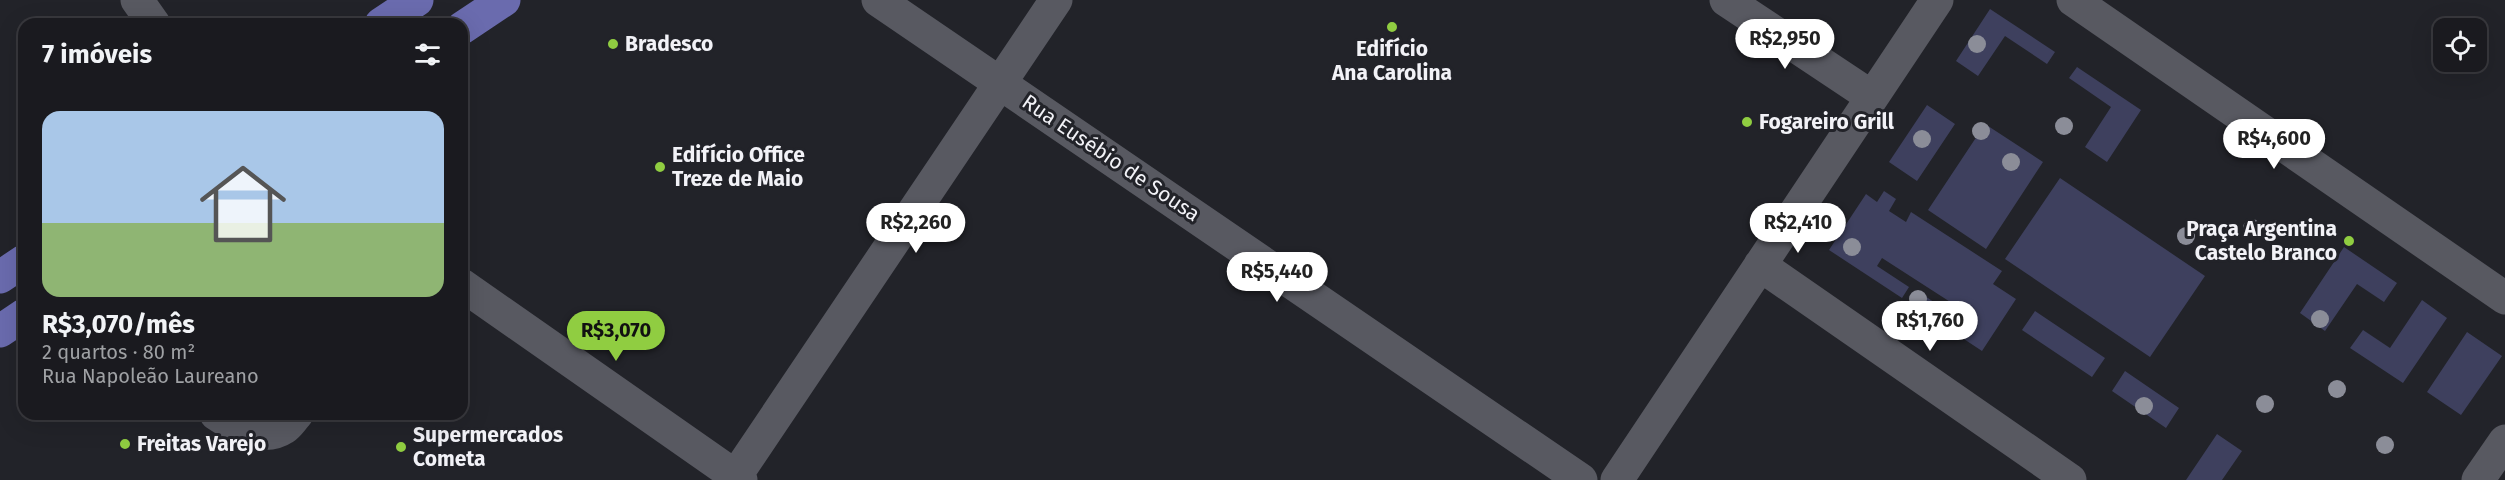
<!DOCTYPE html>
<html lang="pt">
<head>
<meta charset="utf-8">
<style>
  :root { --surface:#1a1a1f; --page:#232328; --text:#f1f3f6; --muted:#9fa1a4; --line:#38383d; --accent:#90cd41 }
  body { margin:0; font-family:"Fira Sans",sans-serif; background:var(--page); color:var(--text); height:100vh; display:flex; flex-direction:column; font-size:22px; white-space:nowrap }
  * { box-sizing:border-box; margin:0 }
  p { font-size:20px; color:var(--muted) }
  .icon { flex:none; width:33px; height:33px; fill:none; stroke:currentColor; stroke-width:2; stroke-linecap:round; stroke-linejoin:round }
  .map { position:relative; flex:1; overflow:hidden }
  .sheet { position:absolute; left:18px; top:18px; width:450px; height:402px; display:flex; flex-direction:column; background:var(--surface); border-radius:18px; box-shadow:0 6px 24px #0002,0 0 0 2px var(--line) }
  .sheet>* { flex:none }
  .buttons { position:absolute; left:2433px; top:18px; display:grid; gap:12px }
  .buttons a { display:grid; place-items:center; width:54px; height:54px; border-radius:12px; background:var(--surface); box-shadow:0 6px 24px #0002,0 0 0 2px var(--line); font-size:30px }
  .price { position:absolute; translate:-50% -51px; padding:0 14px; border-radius:21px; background:#fff; color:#222; font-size:20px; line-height:39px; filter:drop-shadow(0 2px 3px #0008) }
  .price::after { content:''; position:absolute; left:50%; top:36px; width:18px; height:14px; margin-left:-9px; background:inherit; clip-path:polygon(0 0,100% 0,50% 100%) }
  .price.selected { background:var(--accent); color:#111 }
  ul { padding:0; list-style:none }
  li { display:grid; align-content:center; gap:12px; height:318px; padding:0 24px }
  li span { display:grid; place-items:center; height:186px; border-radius:18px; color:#555 }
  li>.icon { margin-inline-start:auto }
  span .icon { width:108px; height:108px; fill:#fffc; stroke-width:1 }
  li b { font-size:26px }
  h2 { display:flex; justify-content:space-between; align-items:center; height:72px; padding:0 24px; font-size:26px }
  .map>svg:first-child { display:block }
  .green { fill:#3e405e }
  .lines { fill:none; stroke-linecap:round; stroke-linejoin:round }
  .minor { stroke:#585961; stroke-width:33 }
  .major { stroke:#6a6bae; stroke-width:33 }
  .tree { fill:#8b8d98 }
  .poi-dot { fill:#90cd41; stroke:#222329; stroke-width:2 }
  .labels { text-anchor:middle; stroke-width:6; stroke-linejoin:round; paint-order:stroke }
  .poi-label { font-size:21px; font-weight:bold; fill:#f2f2f7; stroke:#222329; text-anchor:start }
  .street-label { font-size:21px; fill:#f2f2f7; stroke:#222329 }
</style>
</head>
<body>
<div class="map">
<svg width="2505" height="480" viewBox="0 0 2505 480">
  <rect width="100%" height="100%" fill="#222329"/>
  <!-- green -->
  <path class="green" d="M1990 9 2055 52 2047 64 2005 36 1978 76 1956 61Z
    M2077 67 2141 110 2107 162 2085 147 2111 107 2069 78Z
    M1927 105 1955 124 1917 181 1889 162Z
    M1985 124 2043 162 1986 249 1928 210Z
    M2060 178 2205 276 2150 357 2005 259Z
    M1884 191 1896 199 1889 211 1906 222 1911 212 2002 271 1993 284 2016 299 1982 351 1917 308 1925 296 1966 324 1972 316 1882 258 1877 266 1909 287 1902 298 1829 250 1866 194 1877 202Z
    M2344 247 2397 283 2384 302 2357 284 2325 331 2300 313Z
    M2422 300 2447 318 2403 383 2350 348 2363 330 2390 348Z
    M2035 311 2105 358 2092 377 2022 330Z
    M2467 332 2502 356 2461 415 2427 392Z
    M2125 371 2179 408 2166 428 2112 391Z
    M2217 434 2242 451 2222 480H2186Z"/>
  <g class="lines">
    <!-- minor -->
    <path class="minor" d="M137 0 154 24
      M878 0 1581 480
      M1726 0 1872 97
      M2073 0 2505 298
      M1760 265 2070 480
      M462 285 741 480
      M216 414C234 426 263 442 284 428 289 425 293 418 297 414
      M733 480 1056 0
      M1617 480 1937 0
      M2478 480 2505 441"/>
    <!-- major -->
    <path class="major" d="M381 24 417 0
      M462 28 504 0
      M0 277 24 261
      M0 331 24 315"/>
  </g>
  <!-- trees -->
  <g class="tree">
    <circle cx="1977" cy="44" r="9"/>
    <circle cx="2064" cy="126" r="9"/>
    <circle cx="1981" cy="131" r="9"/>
    <circle cx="1922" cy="139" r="9"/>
    <circle cx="2011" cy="162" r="9"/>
    <circle cx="2252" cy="228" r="9"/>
    <circle cx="2186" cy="236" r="9"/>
    <circle cx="1852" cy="247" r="9"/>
    <circle cx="1918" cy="299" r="9"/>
    <circle cx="2320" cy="319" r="9"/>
    <circle cx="2337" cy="389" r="9"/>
    <circle cx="2265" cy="404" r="9"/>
    <circle cx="2144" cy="406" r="9"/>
    <circle cx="2385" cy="445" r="9"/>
  </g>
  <!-- markers -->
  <g class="poi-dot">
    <circle cx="1392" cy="27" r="6"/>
    <circle cx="613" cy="44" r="6"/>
    <circle cx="1747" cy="122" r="6"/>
    <circle cx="660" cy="167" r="6"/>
    <circle cx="2349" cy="241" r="6"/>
    <circle cx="125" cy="444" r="6"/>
    <circle cx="401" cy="447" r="6"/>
  </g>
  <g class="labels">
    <!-- poi labels -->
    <g class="poi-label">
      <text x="625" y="51">Bradesco</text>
      <text x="1392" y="56" text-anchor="middle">Edifício<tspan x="1392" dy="24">Ana Carolina</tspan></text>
      <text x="1759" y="129">Fogareiro Grill</text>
      <text x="672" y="162">Edifício Office<tspan x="672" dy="24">Treze de Maio</tspan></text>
      <text x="2337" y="236" text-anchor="end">Praça Argentina<tspan x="2337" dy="24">Castelo Branco</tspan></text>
      <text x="413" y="442">Supermercados<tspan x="413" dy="24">Cometa</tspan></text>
      <text x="137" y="451">Freitas Varejo</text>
    </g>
    <!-- street labels -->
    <g class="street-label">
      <text transform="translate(1111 158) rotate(34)" y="7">Rua Eusébio de Sousa</text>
    </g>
  </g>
</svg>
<div class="buttons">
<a><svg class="icon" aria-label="locate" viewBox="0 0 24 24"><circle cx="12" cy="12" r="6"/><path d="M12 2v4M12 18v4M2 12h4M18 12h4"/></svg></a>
</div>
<b class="price" style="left:1785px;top:70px">R$2,950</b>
<b class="price" style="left:2274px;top:170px">R$4,600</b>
<b class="price" style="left:916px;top:254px">R$2,260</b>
<b class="price" style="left:1798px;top:254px">R$2,410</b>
<b class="price" style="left:1277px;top:303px">R$5,440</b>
<b class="price" style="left:1930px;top:352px">R$1,760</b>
<b class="price selected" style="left:616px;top:362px">R$3,070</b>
<section class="sheet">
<h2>7 imóveis<svg class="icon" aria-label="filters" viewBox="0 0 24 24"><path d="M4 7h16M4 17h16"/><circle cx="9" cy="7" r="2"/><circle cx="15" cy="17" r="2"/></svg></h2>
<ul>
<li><span style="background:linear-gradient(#a9c7e8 60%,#8fb573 0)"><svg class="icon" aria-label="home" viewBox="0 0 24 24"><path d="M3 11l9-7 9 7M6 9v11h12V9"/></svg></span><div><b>R$3,070/mês</b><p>2 quartos · 80 m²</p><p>Rua Napoleão Laureano</p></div></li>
</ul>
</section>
</div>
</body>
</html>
